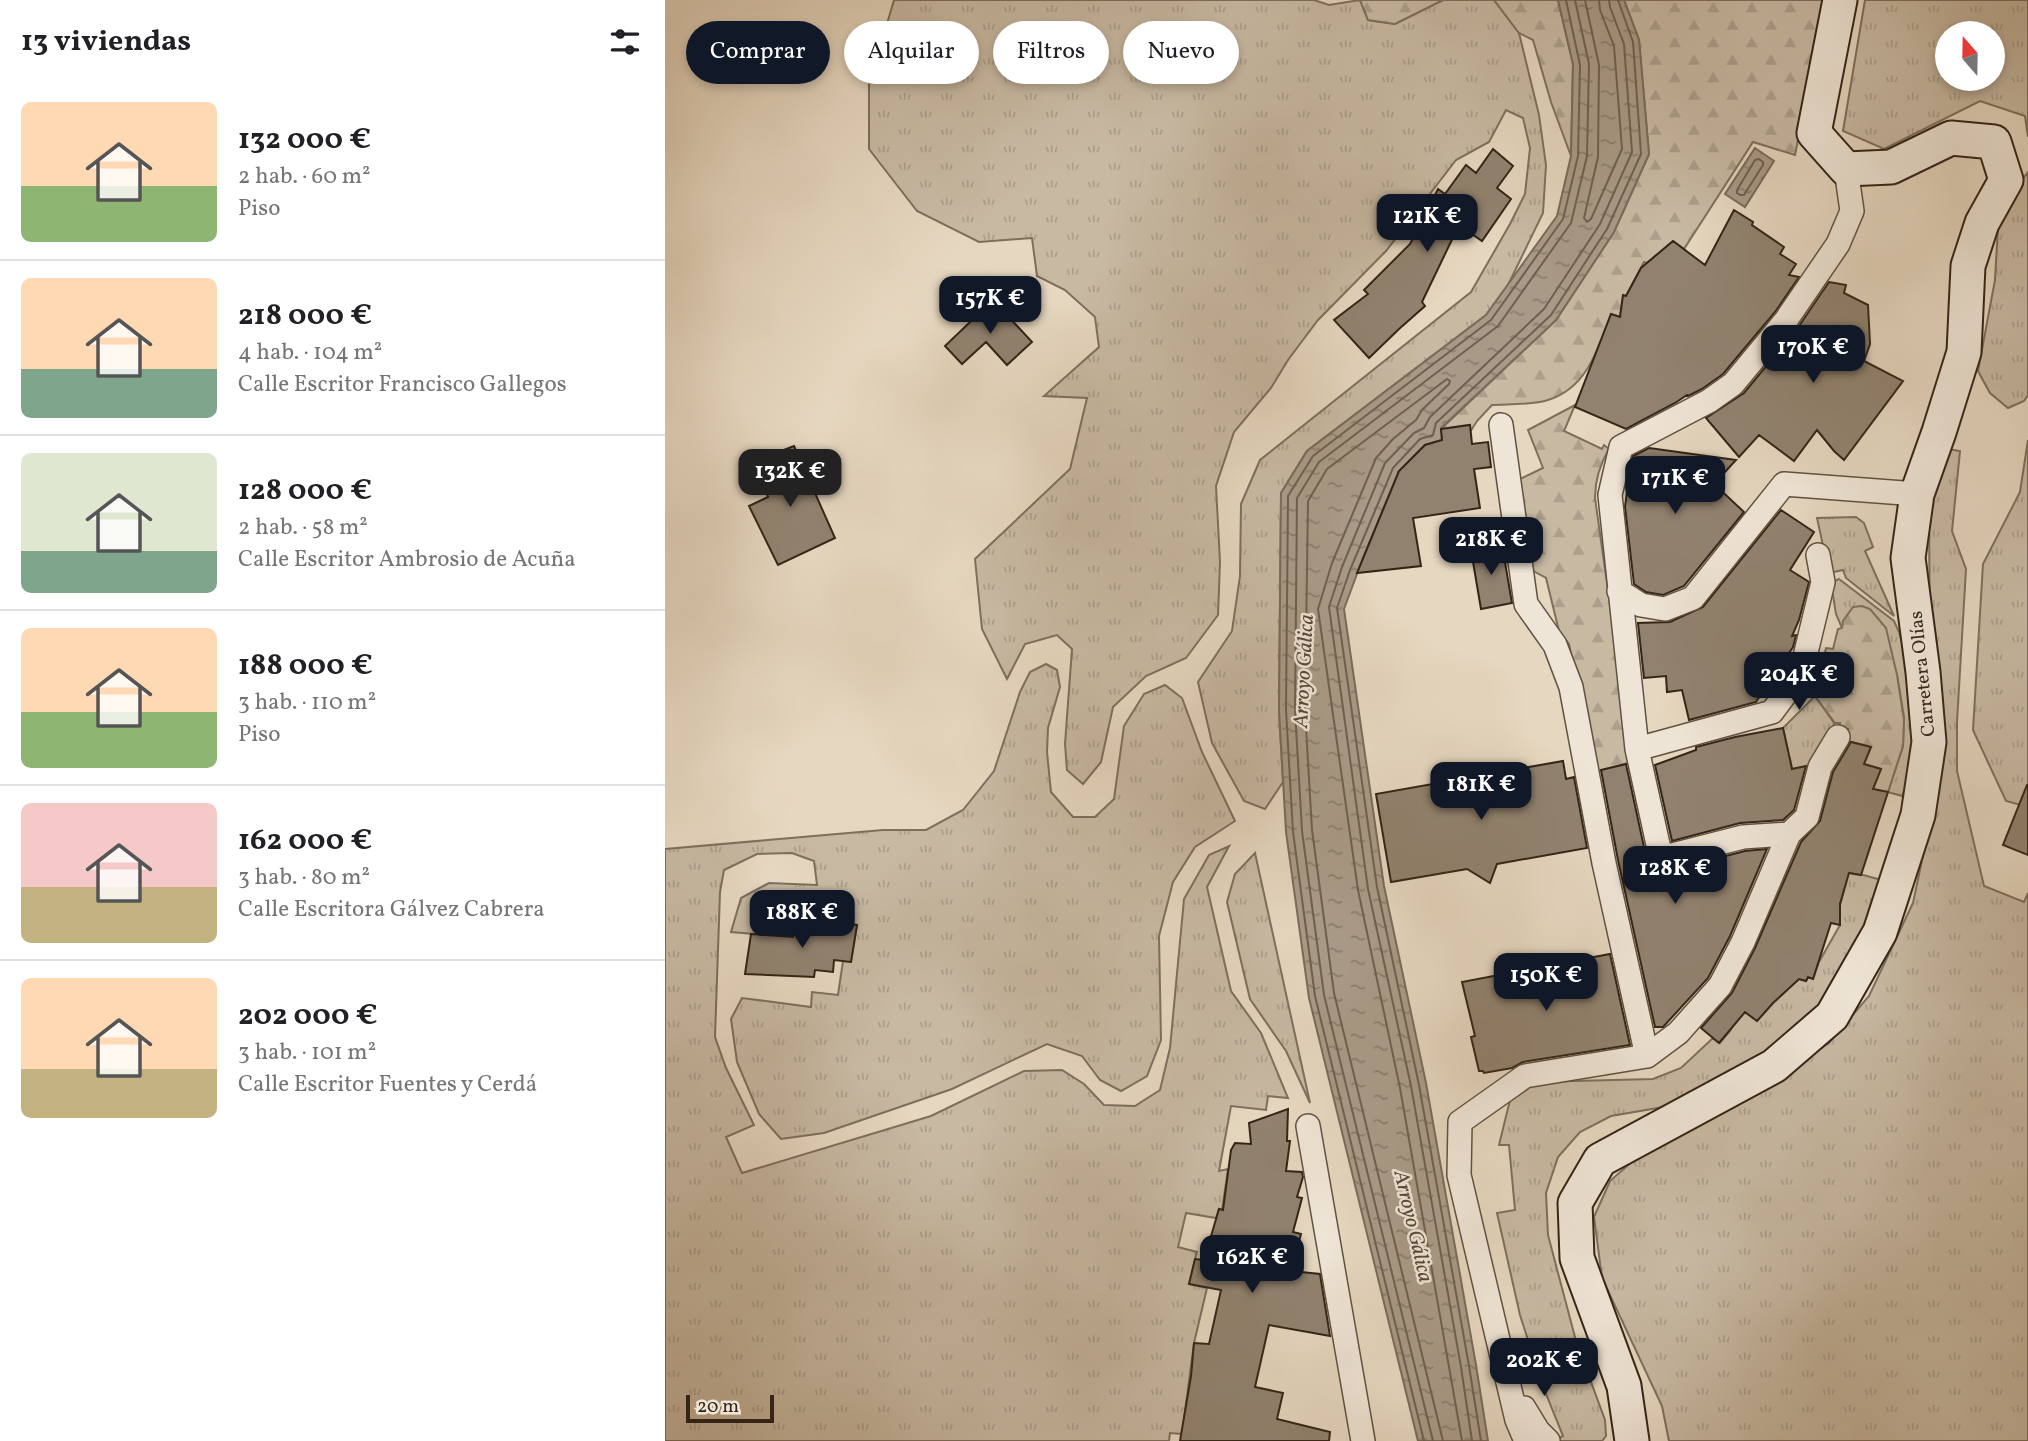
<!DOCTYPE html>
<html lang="es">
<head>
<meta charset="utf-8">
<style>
  :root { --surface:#fff; --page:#f6f6f6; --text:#202124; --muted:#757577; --line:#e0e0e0; --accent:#111827 }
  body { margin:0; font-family:Vollkorn,serif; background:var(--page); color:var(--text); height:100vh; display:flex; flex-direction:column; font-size:26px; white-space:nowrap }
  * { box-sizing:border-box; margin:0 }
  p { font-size:23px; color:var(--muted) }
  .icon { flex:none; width:38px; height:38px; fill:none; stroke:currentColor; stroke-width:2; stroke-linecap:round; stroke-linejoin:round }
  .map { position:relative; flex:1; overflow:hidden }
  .drawer { display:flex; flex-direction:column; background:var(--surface); width:665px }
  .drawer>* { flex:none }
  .banner { position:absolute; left:21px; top:21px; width:665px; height:63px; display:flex; gap:14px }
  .needle { width:46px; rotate:340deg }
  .tools { position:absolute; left:1270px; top:21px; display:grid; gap:14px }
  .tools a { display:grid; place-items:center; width:70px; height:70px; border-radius:50%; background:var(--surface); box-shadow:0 4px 10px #0003; font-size:35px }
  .scale { position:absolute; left:21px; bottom:18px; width:88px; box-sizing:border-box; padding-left:7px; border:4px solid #342517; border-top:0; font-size:19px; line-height:24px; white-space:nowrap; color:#342517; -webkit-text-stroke:5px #efe5d6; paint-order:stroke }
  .price { position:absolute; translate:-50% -60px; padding:0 16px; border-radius:14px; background:var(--accent); color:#fff; font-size:23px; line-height:46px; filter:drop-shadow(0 2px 4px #0008) }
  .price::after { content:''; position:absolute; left:50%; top:42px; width:21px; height:16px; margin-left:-10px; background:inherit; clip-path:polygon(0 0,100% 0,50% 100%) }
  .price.on { background:#222; color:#fff }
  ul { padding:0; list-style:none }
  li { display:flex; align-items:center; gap:21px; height:175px; padding:0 21px }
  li+li { border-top:2px solid var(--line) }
  li span { display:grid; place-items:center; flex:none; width:196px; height:140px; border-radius:10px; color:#555 }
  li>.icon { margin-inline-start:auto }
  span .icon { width:84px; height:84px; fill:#fffc; stroke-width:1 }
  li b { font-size:30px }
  h2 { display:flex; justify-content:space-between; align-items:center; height:84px; padding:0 21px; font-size:30px }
  .pill { padding:0 24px; border-radius:32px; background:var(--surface); box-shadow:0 4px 10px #0003; font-size:24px; line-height:63px }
  .pill.on { background:var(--accent); color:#fff }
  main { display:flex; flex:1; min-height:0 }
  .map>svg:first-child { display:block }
  .grass { fill:url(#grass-tufts); stroke:#7e6f5d; stroke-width:2; fill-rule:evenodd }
  .forest { fill:url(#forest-firs); stroke:#7e6f5d; stroke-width:2 }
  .water { fill:url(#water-ripples); stroke:#7a6b5a; stroke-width:2 }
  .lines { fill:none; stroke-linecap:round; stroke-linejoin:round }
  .shore { stroke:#6e604f; stroke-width:2 }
  .building { fill:#91826f; stroke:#342517; stroke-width:2 }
  .minor-casing { stroke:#605241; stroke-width:26 }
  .secondary-casing { stroke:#342517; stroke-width:37 }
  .minor { stroke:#efe5d6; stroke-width:23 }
  .secondary { stroke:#efe5d6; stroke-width:33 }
  .labels { text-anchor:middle; stroke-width:5; stroke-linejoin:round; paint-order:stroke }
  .street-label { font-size:19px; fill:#342517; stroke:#efe5d6 }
  .water-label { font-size:21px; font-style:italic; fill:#574839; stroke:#efe5d6 }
</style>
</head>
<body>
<main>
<section class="drawer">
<h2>13 viviendas<svg class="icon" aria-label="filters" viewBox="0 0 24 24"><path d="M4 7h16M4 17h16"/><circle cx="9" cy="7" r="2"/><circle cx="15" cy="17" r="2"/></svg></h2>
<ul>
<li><span style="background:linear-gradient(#ffd9b3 60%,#8fb573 0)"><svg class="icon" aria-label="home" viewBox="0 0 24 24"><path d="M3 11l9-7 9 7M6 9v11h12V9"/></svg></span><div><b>132 000 €</b><p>2 hab. · 60 m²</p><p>Piso</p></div></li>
<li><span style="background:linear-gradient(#ffd9b3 65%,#7fa58c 0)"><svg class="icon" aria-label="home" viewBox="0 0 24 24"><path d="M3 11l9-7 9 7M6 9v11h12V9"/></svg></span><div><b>218 000 €</b><p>4 hab. · 104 m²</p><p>Calle Escritor Francisco Gallegos</p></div></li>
<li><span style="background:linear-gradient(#dfe7d0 70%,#7fa58c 0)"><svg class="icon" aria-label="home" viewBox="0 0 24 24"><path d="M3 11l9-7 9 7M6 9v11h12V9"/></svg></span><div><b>128 000 €</b><p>2 hab. · 58 m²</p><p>Calle Escritor Ambrosio de Acuña</p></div></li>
<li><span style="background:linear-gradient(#ffd9b3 60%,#8fb573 0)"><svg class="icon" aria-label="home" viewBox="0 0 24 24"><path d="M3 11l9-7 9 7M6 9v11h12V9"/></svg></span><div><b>188 000 €</b><p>3 hab. · 110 m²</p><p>Piso</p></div></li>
<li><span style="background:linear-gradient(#f6c9c9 60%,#c2b280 0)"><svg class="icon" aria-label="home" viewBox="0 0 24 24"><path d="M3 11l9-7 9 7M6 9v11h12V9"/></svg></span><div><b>162 000 €</b><p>3 hab. · 80 m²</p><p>Calle Escritora Gálvez Cabrera</p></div></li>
<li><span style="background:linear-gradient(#ffd9b3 65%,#c2b280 0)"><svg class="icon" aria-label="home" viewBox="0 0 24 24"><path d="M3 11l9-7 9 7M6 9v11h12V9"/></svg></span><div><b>202 000 €</b><p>3 hab. · 101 m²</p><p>Calle Escritor Fuentes y Cerdá</p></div></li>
</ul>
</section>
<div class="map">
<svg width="1363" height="1441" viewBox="0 0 1363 1441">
  <defs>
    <pattern id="grass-tufts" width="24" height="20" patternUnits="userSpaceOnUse" patternTransform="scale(1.75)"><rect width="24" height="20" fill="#c8b9a3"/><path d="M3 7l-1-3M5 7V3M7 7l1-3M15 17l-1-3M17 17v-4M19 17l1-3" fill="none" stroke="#ac9f8c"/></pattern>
    <pattern id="forest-firs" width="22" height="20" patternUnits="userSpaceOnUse" patternTransform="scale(1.75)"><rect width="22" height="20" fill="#c8b9a3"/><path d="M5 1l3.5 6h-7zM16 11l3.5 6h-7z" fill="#ac9f8c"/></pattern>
    <pattern id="water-ripples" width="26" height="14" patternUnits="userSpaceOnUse" patternTransform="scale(1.75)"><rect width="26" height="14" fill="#a99a87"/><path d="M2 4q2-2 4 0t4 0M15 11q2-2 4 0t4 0" fill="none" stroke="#8a7d6d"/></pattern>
  </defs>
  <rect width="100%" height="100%" fill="#e6d7c0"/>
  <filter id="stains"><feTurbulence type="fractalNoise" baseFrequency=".00286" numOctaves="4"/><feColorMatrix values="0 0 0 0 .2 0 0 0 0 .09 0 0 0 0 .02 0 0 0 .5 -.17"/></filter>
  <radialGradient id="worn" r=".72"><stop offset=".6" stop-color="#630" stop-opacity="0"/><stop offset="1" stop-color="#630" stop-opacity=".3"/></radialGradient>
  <!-- grass -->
  <path class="grass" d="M229 0H649L664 5 695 0 703 20 730 24 778 0H829L854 33 874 115 881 165 878 213 843 285 821 315 642 451 616 493 614 711 618 782 600 809 579 801 547 743 533 682 567 631 575 576 576 504 595 460 806 292 845 224 860 194 865 148 858 118 841 110 824 142 791 160 721 251 653 320 623 360 606 388 569 432 551 486 555 562 553 615 521 658 481 676 448 707 436 762 418 784 402 770 400 744 407 649 392 635 360 644 342 679 317 629 310 559 405 469 422 398 379 396 434 347 430 317 400 290 372 276 367 238 314 242 252 211 204 149V85Z
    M1200 0H1363V137L1360 116 1315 101 1219 149 1178 131ZM1283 33H1328V79H1283Z
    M1363 172V395L1359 401 1343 408 1325 393 1313 371 1330 280 1334 210Z
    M1363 440V807L1341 801 1308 730 1318 564 1355 492Z
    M1283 449 1295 451 1287 531 1301 569 1292 722V771L1319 886 1359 902 1363 893V1441H1004L997 1406 937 1278 929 1217 945 1181 977 1153 1097 1087 1164 1043 1204 996 1248 903 1266 818 1264 508Z
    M1191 517 1199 523 1208 547 1200 551 1229 616 1181 578 1178 570 1164 573 1152 518Z
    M1174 579 1229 621 1234 632 1243 664 1251 759 1237 796 1223 792 1238 746 1239 717 1232 675 1177 628 1171 614 1166 583Z
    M381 664 392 670 395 687 383 728 382 752 386 792 408 817H430L449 799 459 726 479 694 500 685 517 698 537 752 570 821 530 847 508 882 494 936 496 1040 482 1076 456 1091 435 1080 417 1056 382 1044 287 1089 159 1133 116 1139 94 1114 72 1062 66 1019 77 998 146 1007 147 992 173 995 178 961 186 962 192 925 130 919 128 937 66 932 76 898 104 883 152 885 149 861 127 853 92 854 59 870 55 892 50 1037 61 1068 89 1125 61 1137 77 1173 266 1116 359 1071 397 1070 419 1084 439 1105 470 1106 495 1090 505 1048 519 899 544 855 564 846 542 887 566 991 596 1033 623 1098 603 1096 601 1110 566 1106 554 1171 563 1169 557 1210 554 1209 551 1218 521 1213 513 1247 532 1252 524 1284 542 1288 529 1343 517 1434 505 1433 504 1441H0V849L218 830H261L298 810 329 771 355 692 365 672Z
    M1150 696 1169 723 1167 738 1147 765 1127 769 1118 728Z
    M590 853 645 1103 621 1051 585 999 562 902 570 874Z
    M1169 867 1220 881 1186 965 1132 1036 1010 1105 946 1116 915 1132 893 1157 881 1193 883 1235 911 1341 940 1420 941 1436 937 1441H895L892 1439 898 1436 877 1384 855 1315 832 1213 850 1210 844 1145H834L845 1100 869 1082 988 1079 1016 1068 1048 1038 1055 1043 1065 1031 1077 1010 1092 1021 1108 1003 1134 979 1141 981 1143 977 1148 979 1154 962 1175 925V905L1181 882Z"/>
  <!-- forest -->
  <path class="forest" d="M695 0H778L730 24 703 20Z
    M829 0H893L908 64 906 156 886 102 868 40 854 33Z
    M959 0H1161L1130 155 1088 142 1019 249 1008 241 982 263 979 262 961 296H958L955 317 946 314C933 349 922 388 883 400 868 405 843 404 827 405L812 421 805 432 804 425 776 429 891 320 949 232 984 154 974 40Z
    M910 405 899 431 937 449 939 445 944 449C935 464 930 481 930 498L967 762 930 772 904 644 894 631 881 578 863 568 855 479 878 468 863 430Z
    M1197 606 1205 609 1221 628 1232 675 1239 720 1238 746 1223 792 1208 789 1216 769 1199 764 1206 747 1179 740 1183 729H1174L1175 723H1170L1150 696 1161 648 1168 649 1173 629 1177 628 1178 621 1188 607Z"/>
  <!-- water -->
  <path class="water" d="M893 0H959L974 40 984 154 949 232 891 320 776 428 777 440 760 445 734 471 699 555 679 609 719 886 761 1083 811 1365 823 1441H753L644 998 621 832 614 711 616 493 642 451 821 315 892 216 906 156 908 64Z
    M1090 148 1109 161 1080 207 1060 194Z"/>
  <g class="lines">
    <!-- shore -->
    <path class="shore" d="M920 0 934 65 933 157 919 218 922 222 926 219 957 149 949 46 935 10 934 0
      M1094 159 1098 162V165L1079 195H1075L1072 193V190L1090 160Z
      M759 1441 650 996 628 832 621 710 623 496 648 456 826 320 898 219 913 156 915 65 901 0
      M768 1441 659 995 637 831 630 710 632 498 654 462 833 326 906 223 922 156 924 64 910 0
      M778 1441 669 993 647 830 640 710 643 501 662 469 782 379 785 381 784 384 757 410 751 420 728 439 711 458 667 563 653 609 693 890 735 1088 797 1441
      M807 1441 796 1367 746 1086 703 889 664 607 677 567 720 463 749 433 759 428 765 417 879 309 935 224 967 152 959 44 945 7 944 0
      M816 1441 804 1366 754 1085 712 887 672 608 685 570 728 468 755 439 768 435 771 423 886 315 942 229 976 154 968 42 953 0"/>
  </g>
  <!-- building -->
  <path class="building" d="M828 149 848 166 832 188 846 199 817 241 794 225 757 302 760 306 734 329 704 358 669 320 703 294 699 290 745 244 773 189 780 194 801 165 811 173Z
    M1069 210 1088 222 1087 225 1119 247 1115 254 1131 264 1124 275 1134 277 1110 312 1058 374 1037 389 1023 396 1022 395 1010 403 961 429 910 407 946 314 955 317 958 295 961 296 976 268 1008 241 1040 265Z
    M1164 282 1181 285 1179 293 1203 305 1205 344 1199 361 1238 381 1179 460 1169 451 1152 430 1129 461 1094 435 1074 457 1041 418 1079 393 1132 329Z
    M328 300 367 342 342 365 321 342 297 364 280 346Z
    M805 425 807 444 823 442 826 467 809 469 815 508 748 518 756 566 692 573 734 471 760 445 777 440 776 429Z
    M129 446 170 538 113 565 84 506 103 497 97 481 105 478 98 458Z
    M984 448 1071 460 1049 484 1079 512 1019 586 998 595 981 592 969 584 960 507 964 476 968 456Z
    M1116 510 1149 532 1125 570 1144 582 1134 620 1127 636 1131 635 1128 647 1091 702 1024 720 1017 690 1002 692 1001 676 979 678 973 623 1005 622 1038 607Z
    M837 545 847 603 816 609 806 550Z
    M1118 728 1127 769 1141 766 1129 810 1118 820 1075 823 1007 841 990 765 1031 750V747L1070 737Z
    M1186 742 1206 747 1199 764 1216 769 1208 789 1223 792 1196 875 1184 873 1175 904V925L1166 923 1148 979 1143 977 1141 981 1134 979 1108 1003 1092 1021 1080 1012 1054 1043 1036 1028 1067 993 1090 948 1136 842 1155 821 1168 772Z
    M898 761 901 779 909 777 922 848 832 864 825 883 802 869 726 882 711 794Z
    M961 764 982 861 985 867 991 871 999 872 1080 851 1102 849 1065 936 1043 978 998 1027H990L953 860 936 770Z
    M1362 785H1363V855L1338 845Z
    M130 919 192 925 186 962 169 960 168 972 150 970 149 977 80 974 86 934 128 937Z
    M945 954 965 1045 858 1062 847 1068 819 1073 818 1071H814L806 1037 810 1036 797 982Z
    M623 1109 622 1141H625L621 1171 637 1172 638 1177 632 1197 637 1198 628 1232 636 1234 626 1271 655 1274 665 1336 604 1325 590 1387 618 1393 612 1419 665 1432 664 1441H515L526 1376 529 1343 544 1344 556 1290 524 1284 530 1259 539 1260 554 1209 558 1210 566 1150 570 1143 586 1144 584 1123Z"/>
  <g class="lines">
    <defs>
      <path id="minor" d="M836 425 861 604 890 645 906 687 939 863 982 1056
        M954 591 976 605 1000 609 1028 598 1119 484 1252 494
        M972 749 1107 712 1136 673 1158 582 1153 555
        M1124 834 1078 837 996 858 972 749 945 495 956 447 1044 401 1068 384 1121 320 1173 244 1187 211 1181 169
        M643 1126 698 1441
        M859 1408 873 1431 883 1441
        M861 1441 852 1420 794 1175 795 1122 860 1076 982 1056 1013 1033 1055 986 1078 942 1124 834 1142 817 1155 767 1173 737"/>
      <path id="secondary" d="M967 1441 959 1386 912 1258 910 1203 935 1160 1109 1066 1167 1016 1215 932 1253 815 1264 742 1258 672 1243 558 1252 494 1274 432 1299 352 1303 266 1317 223 1341 180 1329 142 1286 138 1226 167 1181 169 1149 133 1175 0"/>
    </defs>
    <!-- minor casing -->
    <use href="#minor" class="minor-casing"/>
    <!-- secondary casing -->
    <use href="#secondary" class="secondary-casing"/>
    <!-- minor -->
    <use href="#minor" class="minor"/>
    <!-- secondary -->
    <use href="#secondary" class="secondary"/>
  </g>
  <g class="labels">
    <!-- street labels -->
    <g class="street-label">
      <text transform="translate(1256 674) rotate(-96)" y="7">Carretera Olías</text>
    </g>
    <!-- water labels -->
    <g class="water-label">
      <text transform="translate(638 671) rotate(-87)" y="7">Arroyo Gálica</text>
      <text transform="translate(749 1226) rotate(77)" y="7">Arroyo Gálica</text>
    </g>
  </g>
  <rect width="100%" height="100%" filter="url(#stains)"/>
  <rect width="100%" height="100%" fill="url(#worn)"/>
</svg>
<div class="tools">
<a><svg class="needle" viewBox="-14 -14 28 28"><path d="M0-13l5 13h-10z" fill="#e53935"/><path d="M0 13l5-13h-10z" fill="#757577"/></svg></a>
</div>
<div class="scale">20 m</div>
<b class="price" style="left:762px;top:254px">121K €</b>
<b class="price" style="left:325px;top:336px">157K €</b>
<b class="price" style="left:1148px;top:385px">170K €</b>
<b class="price on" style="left:125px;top:509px">132K €</b>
<b class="price" style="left:1010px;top:516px">171K €</b>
<b class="price" style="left:826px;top:577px">218K €</b>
<b class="price" style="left:1134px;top:712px">204K €</b>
<b class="price" style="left:816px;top:822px">181K €</b>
<b class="price" style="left:1010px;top:906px">128K €</b>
<b class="price" style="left:137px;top:950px">188K €</b>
<b class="price" style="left:881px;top:1013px">150K €</b>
<b class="price" style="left:587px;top:1295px">162K €</b>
<b class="price" style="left:879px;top:1398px">202K €</b>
<div class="banner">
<a class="pill on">Comprar</a>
<a class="pill">Alquilar</a>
<a class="pill">Filtros</a>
<a class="pill">Nuevo</a>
</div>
</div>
</main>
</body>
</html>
